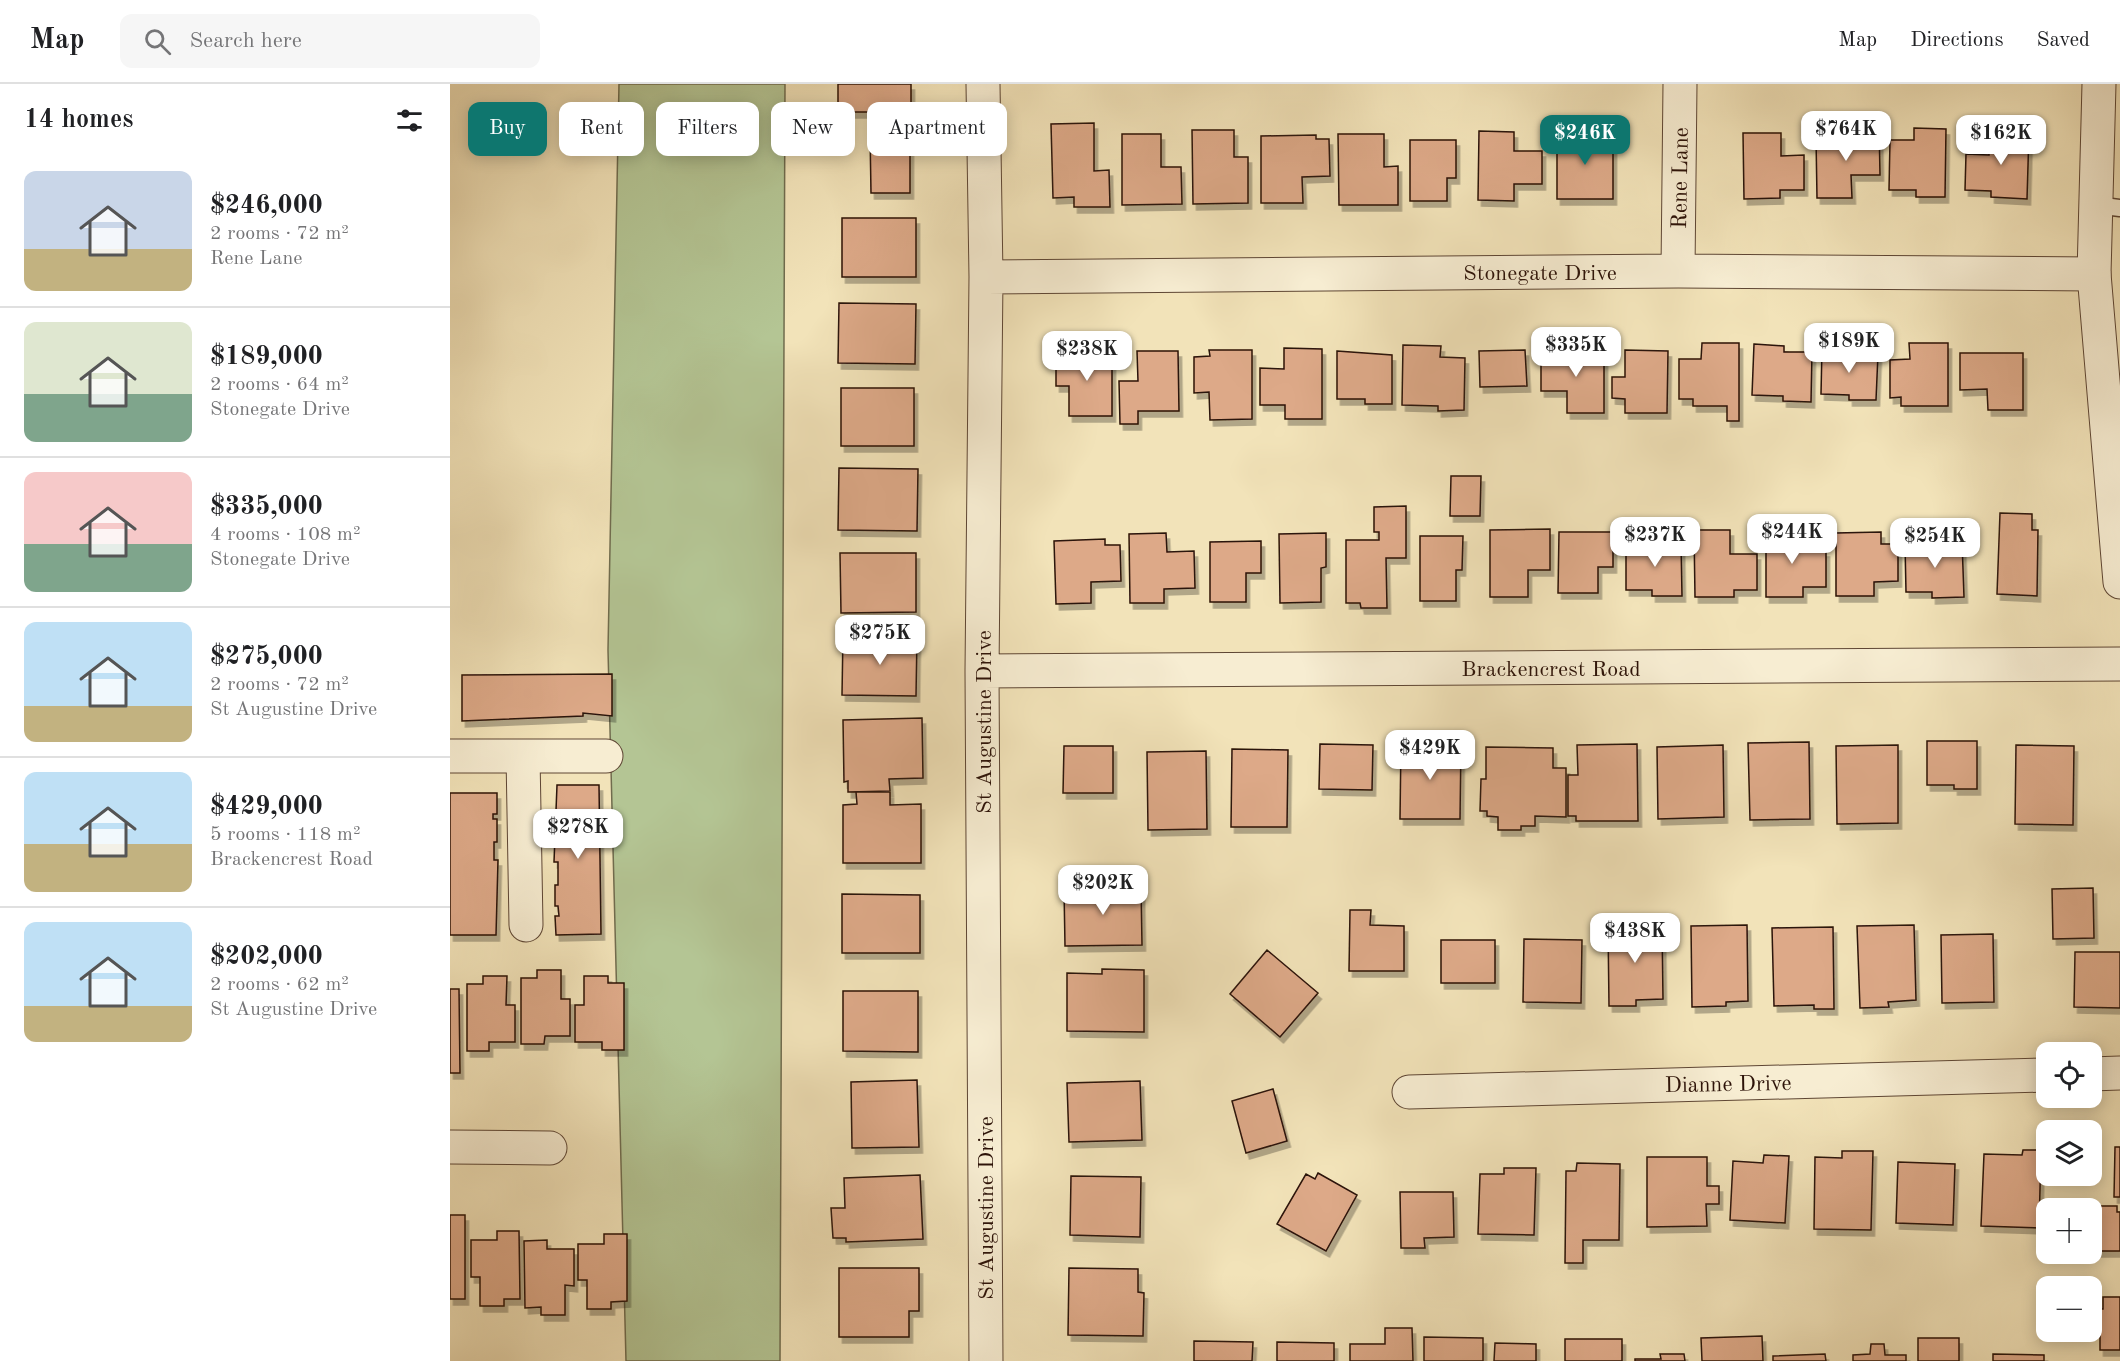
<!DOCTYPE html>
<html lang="en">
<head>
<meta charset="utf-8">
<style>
  :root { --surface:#fff; --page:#f6f6f6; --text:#202124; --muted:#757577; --line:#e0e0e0; --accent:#0f766e }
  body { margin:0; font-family:"Old Standard TT",serif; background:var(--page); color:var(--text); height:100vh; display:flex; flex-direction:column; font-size:22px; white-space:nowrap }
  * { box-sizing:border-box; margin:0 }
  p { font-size:20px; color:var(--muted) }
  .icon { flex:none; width:33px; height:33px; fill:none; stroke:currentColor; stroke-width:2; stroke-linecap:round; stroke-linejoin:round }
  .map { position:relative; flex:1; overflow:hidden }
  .details { display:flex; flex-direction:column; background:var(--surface); width:450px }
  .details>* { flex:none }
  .banner { position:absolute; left:18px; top:18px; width:570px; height:54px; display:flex; gap:12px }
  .buttons { position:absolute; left:1586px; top:958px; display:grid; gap:12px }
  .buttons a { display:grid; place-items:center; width:66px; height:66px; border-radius:12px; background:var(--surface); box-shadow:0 3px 15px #0003; font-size:30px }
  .price { position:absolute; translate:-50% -51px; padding:0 14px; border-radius:12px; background:#fff; color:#222; font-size:20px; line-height:39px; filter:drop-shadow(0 2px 3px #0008) }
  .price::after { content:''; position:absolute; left:50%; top:36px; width:18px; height:14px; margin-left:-9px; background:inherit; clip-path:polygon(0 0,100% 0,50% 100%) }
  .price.on { background:var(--accent); color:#fff }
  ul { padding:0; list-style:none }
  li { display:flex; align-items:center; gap:18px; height:150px; padding:0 24px }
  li+li { border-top:2px solid var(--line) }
  li span { display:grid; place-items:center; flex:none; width:168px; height:120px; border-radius:12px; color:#555 }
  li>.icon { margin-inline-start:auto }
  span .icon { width:72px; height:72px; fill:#fffc; stroke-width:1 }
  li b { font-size:26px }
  h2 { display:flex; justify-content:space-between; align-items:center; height:72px; padding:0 24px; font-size:26px }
  .tag { padding:0 21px; border-radius:12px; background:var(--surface); box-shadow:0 3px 15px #0003; font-size:21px; line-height:54px }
  .tag.on { background:var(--accent); color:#fff }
  header { display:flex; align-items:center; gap:36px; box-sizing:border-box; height:84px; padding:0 30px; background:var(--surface); border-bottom:2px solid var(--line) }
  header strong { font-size:28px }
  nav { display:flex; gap:33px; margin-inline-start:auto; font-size:21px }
  .search { width:420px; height:54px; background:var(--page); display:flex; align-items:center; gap:15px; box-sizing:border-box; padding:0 21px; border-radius:12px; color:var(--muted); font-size:22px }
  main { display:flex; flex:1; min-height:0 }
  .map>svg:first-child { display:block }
  .green { fill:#b4c594; stroke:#706c4e; stroke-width:1.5 }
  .building { fill:#dda988; stroke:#2c1208; stroke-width:1.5; filter:url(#shadow) }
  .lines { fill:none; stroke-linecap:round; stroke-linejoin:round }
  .service-casing { stroke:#5e4634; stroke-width:19 }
  .minor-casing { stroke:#5e4634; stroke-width:35 }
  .tertiary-casing { stroke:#5e4634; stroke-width:35 }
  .service { stroke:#f7edd2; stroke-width:16 }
  .minor { stroke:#f7edd2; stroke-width:33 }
  .tertiary { stroke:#f7edd2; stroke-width:33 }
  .labels { text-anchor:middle; stroke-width:4.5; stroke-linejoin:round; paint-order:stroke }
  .street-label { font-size:22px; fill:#2c1208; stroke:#f7edd2 }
</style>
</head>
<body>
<header>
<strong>Map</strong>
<div class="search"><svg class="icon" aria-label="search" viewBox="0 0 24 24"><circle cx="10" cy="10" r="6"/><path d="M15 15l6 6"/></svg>Search here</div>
<nav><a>Map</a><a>Directions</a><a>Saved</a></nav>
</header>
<main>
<section class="details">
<h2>14 homes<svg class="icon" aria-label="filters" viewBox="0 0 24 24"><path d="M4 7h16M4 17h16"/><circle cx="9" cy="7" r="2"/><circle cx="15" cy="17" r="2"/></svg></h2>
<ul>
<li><span style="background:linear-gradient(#c9d6e8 65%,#c2b280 0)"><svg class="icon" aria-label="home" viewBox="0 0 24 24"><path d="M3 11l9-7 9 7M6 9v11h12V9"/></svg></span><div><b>$246,000</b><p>2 rooms · 72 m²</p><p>Rene Lane</p></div></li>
<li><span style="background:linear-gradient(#dfe7d0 60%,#7fa58c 0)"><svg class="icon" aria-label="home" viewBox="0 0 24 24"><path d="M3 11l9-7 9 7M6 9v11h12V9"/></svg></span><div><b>$189,000</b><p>2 rooms · 64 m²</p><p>Stonegate Drive</p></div></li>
<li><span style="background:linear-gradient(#f6c9c9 60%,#7fa58c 0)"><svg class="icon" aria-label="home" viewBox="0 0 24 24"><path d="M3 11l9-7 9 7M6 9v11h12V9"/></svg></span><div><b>$335,000</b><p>4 rooms · 108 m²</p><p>Stonegate Drive</p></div></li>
<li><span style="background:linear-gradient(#bfe0f5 70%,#c2b280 0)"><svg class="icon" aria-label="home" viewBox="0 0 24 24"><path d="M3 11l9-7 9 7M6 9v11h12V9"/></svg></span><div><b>$275,000</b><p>2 rooms · 72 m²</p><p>St Augustine Drive</p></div></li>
<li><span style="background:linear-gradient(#bfe0f5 60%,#c2b280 0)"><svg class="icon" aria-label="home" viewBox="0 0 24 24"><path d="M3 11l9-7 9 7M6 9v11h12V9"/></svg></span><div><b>$429,000</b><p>5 rooms · 118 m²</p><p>Brackencrest Road</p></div></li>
<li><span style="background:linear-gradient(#bfe0f5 70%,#c2b280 0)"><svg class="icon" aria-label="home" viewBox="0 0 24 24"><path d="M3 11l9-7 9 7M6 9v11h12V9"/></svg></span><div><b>$202,000</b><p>2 rooms · 62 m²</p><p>St Augustine Drive</p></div></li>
</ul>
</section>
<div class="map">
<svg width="1670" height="1277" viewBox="0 0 1670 1277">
  <defs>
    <filter id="shadow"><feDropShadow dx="3.5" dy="6" stdDeviation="0" flood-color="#0004"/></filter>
  </defs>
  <rect width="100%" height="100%" fill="#f2e3b9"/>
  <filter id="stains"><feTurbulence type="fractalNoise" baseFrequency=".00333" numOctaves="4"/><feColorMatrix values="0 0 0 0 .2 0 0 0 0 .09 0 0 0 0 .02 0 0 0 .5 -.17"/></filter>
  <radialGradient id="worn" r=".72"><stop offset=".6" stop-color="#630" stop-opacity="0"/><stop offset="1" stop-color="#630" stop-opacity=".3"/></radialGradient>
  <!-- green -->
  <path class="green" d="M169 0H335L330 1277H176L158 566Z"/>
  <!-- building -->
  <path class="building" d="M388 0H461V28H388Z
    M644 39V87L659 86 660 123H624V113L603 114 601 40Z
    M1429 41 1430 91H1401L1402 114H1367L1366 53 1416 52V42Z
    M1464 44 1496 45 1495 113H1466V106H1439L1440 56H1464Z
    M742 46H784V73H798V119L743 120Z
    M1540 46 1579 48 1577 115 1541 113V107L1515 106 1516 70 1539 71Z
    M460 47V109H421L420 48Z
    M1029 47 1064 48V67H1092V100H1064V117L1028 116Z
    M1119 47H1163V115H1107V52H1119Z
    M1293 49H1331V72L1354 71V106H1330V114L1294 115Z
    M672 50H711V83H731L732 120 672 121Z
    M888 50H934V83L948 82V121H889Z
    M866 51V55H879L880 92 852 93 853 119H811V52Z
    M960 56H1006V94H997V117H960Z
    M392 134H466V193H392Z
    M389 219 466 220 465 280 388 279Z
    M1252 259H1289V337H1277V322H1243V315H1229V275H1251Z
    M1459 259H1498V322H1451V313L1440 314V276L1460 275Z
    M1304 260 1334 262V268H1362L1361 318 1333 317V312L1302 311Z
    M953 261 991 262 990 273 1015 274 1014 326 988 327V322L952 321Z
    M1116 263H1154V329H1117V307H1091V269L1116 270Z
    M834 264 872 265V335H835V321H810V284L834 285Z
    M1372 264 1401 265V269L1428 270 1426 316H1399V311L1371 310Z
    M759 266H802V335L760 336 759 308 744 309V273L760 272Z
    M1075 266 1077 302 1030 303 1029 267Z
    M1175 266 1218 267 1217 329H1175V315L1162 314V293H1175Z
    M687 267H728L729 327H688V340H670L669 297H688Z
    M887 267 942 271V320H915V315H887Z
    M606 268H662V332H619V302H606Z
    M1510 269H1573V326H1538L1537 305 1510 306Z
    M391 304H464V362H391Z
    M389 384 468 385 467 447 388 446Z
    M1001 392H1031L1030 432H1000Z
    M956 422V474H936L937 524H911L910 519H896V456H929V448H924V423Z
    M1550 429 1582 430V446H1588L1587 512 1547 510Z
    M1100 445V486H1078V513H1040V446Z
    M1244 446H1280V470H1307V506H1284V513H1245Z
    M1316 446 1352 447V467H1376V503H1353V513H1316Z
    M1109 448H1163V483H1148V509H1108Z
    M1431 448V460H1448V497L1424 498V512H1386V449Z
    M716 449 717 468 744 467 745 504 714 505V519H680L679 450Z
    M876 449V483L871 484V518L830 519 829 450Z
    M970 452H1013L1012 486H1006V517H970Z
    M655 455V461H670L671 497 641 498V519L606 520 604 457Z
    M811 457V489H796V518H760V458Z
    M1512 457 1514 513 1482 514V508H1456L1455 459Z
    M1176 458H1231L1232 512H1202V506H1176Z
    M390 469H466V528L391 529Z
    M393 551 467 552 466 612 392 611Z
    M162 590V632L133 629V632L12 637V591Z
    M472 634 473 694 439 695 440 707 398 708V697L394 698 393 636Z
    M1477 657H1527V705H1504V701H1477Z
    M1359 658 1360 735 1300 736 1298 659Z
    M951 659H1011L1010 735H950Z
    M870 660 923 661 922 706 869 705Z
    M1187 660 1188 737H1126V732H1118V691H1128L1127 661Z
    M1273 661 1274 733 1208 735 1207 663Z
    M1448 661V739L1387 740 1386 662Z
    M1566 661 1624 662 1623 741 1565 740Z
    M614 662H663V709H613Z
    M1036 663 1103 664V684H1116V733L1085 732V742H1071V746H1048V733L1037 732V727H1030L1031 695H1036Z
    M782 665 838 666 837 743H781Z
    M756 667 757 745 698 746 697 668Z
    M107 701H149L151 850 106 851 105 832H109L108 822H105V801H108V778H104Z
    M406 708H440V721L471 720V779H393V721L407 720Z
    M0 709H47V730H43V735H47V758H44V776H48L46 851H0Z
    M691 803 692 861 615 862 614 804Z
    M1643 804 1644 854 1603 855 1602 805Z
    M392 810 470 811V869H392Z
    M900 826H921L920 841 954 842V887H899Z
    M1212 841 1213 915 1186 916V922H1159L1158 842Z
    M1297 841 1298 917 1276 918V922L1242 923 1241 842Z
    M1464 841 1466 916 1438 918 1439 923 1410 924 1407 842Z
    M1383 843 1384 925H1364V921L1324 922 1322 844Z
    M1543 850 1544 918 1492 919 1491 851Z
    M1074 855 1132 856 1131 919 1073 918Z
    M991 856H1045V899H991Z
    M817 866 868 909 830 953 780 910Z
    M1625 868H1670V924L1624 923Z
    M652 885 694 886V948L617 947V889L652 890Z
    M87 886H111V915H120V952H95L94 960H71V894H87Z
    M33 892H57L56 921H65V958H39V967H17V900H33Z
    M134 892H158V899H174V966H152V958H125V921H134Z
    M0 905H9L10 989H0Z
    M393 907H468V968L393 967Z
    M467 996 469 1063 402 1064 401 998Z
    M690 997 692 1056 619 1058 617 999Z
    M823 1005 837 1057 796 1069 782 1017Z
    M1665 1063H1670V1113H1664Z
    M1573 1066H1591L1589 1144 1531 1142 1534 1070 1572 1071Z
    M1392 1067H1423L1421 1146 1364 1145 1365 1073 1392 1074Z
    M1314 1071 1339 1072 1335 1139 1280 1136 1283 1077 1313 1079Z
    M1197 1073H1257V1102H1269V1120H1256L1257 1142 1197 1143Z
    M1448 1078 1505 1080 1503 1141 1446 1139Z
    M1127 1079 1170 1080 1169 1156H1133V1179H1115L1116 1087H1126Z
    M1054 1084H1086L1084 1151 1028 1150 1030 1090H1054Z
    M868 1089 907 1111 876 1167 827 1140 856 1090 865 1095Z
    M470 1091 473 1155 396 1158V1154H383L381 1124H395L394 1094Z
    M621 1092 691 1093 690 1153 620 1151Z
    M950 1108H1003L1004 1153 974 1154 975 1164H951Z
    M1648 1122H1667V1128H1670V1167H1644L1645 1129H1648Z
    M0 1131H15V1215H0Z
    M47 1147H69L70 1215H54V1222H30V1193H21V1156H47Z
    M154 1150H177V1217L161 1218V1225H137V1196H128V1160H154Z
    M97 1156V1165H124V1202L115 1201V1231H91V1223L75 1224 74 1157Z
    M389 1184H469V1227H459V1253H389Z
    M619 1184 688 1185V1208L694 1209 693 1252 618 1251Z
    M1653 1213H1670V1266H1650V1225H1653Z
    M935 1244H962L963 1277H900V1260H935Z
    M1312 1252 1313 1277H1252L1251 1254Z
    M974 1253 1033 1254V1277H974Z
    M1468 1254H1509V1277H1468Z
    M1115 1255H1172V1277H1115Z
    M744 1257 803 1258 802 1277H744Z
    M827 1258 884 1259V1277H827Z
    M1045 1259 1086 1260V1277H1044Z
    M1421 1260H1434L1435 1271H1456V1277H1403V1271L1420 1270Z
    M1210 1270H1234L1235 1277H1185V1275H1211Z
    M1375 1270 1376 1277H1323V1272Z
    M1543 1270 1594 1271V1277H1543Z"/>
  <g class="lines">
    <defs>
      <path id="service" d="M1646 121 1670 124"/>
      <path id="minor" d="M533 0 536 193 532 587 536 1277
        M1228 187 1230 0
        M536 193 1228 187 1644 190
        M532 587 1670 580
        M0 672H73L76 841
        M73 672H156
        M1641 990 1670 989
        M959 1008 1596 991
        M0 1063 100 1064"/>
      <path id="tertiary" d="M1649 0 1644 190 1670 498"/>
    </defs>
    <!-- service casing -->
    <use href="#service" class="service-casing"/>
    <!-- minor casing -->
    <use href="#minor" class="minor-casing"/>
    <!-- tertiary casing -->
    <use href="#tertiary" class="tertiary-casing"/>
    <!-- service -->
    <use href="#service" class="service"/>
    <!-- minor -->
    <use href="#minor" class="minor"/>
    <!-- tertiary -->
    <use href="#tertiary" class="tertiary"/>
  </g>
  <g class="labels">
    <!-- street labels -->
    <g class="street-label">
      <text transform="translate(1229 94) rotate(-89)" y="8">Rene Lane</text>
      <text x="1090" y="196">Stonegate Drive</text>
      <text x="1101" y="592">Brackencrest Road</text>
      <text transform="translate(533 638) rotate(-90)" y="8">St Augustine Drive</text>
      <text transform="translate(1278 999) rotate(-1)" y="8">Dianne Drive</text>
      <text transform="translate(535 1124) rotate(-90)" y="8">St Augustine Drive</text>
    </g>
  </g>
  <rect width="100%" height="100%" filter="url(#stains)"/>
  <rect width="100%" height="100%" fill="url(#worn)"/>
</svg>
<div class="buttons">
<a><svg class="icon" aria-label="locate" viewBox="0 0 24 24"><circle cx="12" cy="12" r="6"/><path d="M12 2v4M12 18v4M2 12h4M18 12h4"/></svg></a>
<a><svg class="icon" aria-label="layers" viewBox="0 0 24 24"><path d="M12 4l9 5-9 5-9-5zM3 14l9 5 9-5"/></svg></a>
<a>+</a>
<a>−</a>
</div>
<b class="price" style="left:1396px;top:78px">$764K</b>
<b class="price on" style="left:1135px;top:82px">$246K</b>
<b class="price" style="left:1551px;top:82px">$162K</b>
<b class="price" style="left:1399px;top:290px">$189K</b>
<b class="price" style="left:1126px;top:294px">$335K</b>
<b class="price" style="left:637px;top:298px">$238K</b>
<b class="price" style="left:1342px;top:481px">$244K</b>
<b class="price" style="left:1205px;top:484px">$237K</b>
<b class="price" style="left:1485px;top:485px">$254K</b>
<b class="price" style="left:430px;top:582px">$275K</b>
<b class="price" style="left:980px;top:697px">$429K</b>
<b class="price" style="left:128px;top:776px">$278K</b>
<b class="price" style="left:653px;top:832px">$202K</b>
<b class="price" style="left:1185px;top:880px">$438K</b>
<div class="banner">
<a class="tag on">Buy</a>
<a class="tag">Rent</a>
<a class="tag">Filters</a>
<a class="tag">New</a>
<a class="tag">Apartment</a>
</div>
</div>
</main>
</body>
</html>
